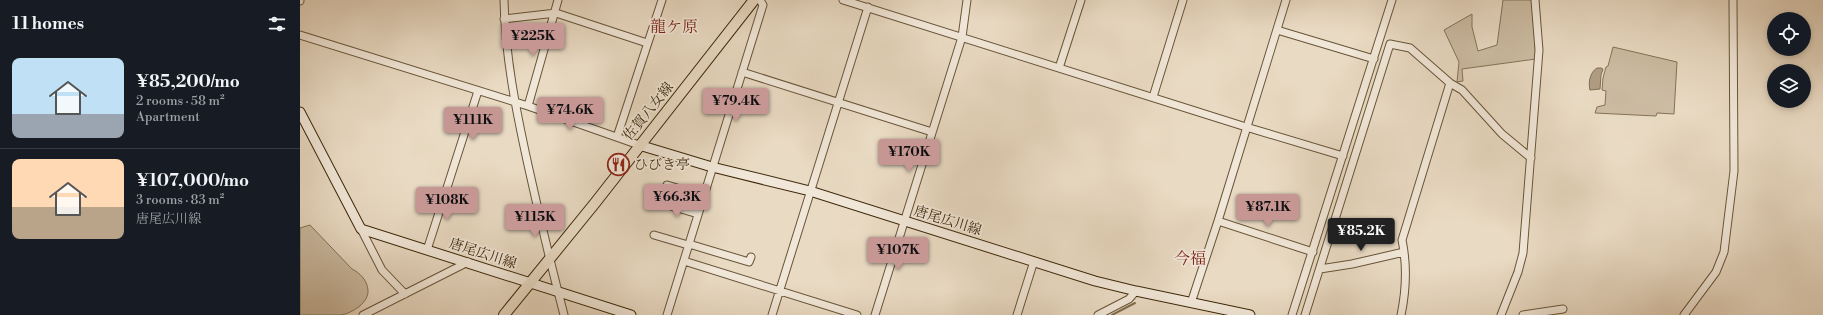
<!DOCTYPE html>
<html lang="en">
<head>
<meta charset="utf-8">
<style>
  :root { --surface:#171b24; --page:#20242c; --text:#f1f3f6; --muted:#9ea1a6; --line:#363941; --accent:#c59692 }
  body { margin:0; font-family:"Libre Bodoni","Noto Serif JP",serif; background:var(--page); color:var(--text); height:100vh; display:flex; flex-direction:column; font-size:15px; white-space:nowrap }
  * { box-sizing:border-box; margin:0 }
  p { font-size:13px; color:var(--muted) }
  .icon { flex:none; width:22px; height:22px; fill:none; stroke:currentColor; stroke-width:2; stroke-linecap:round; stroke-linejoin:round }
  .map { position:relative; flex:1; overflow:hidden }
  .panel { display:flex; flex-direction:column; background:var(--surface); width:300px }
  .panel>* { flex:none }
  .buttons { position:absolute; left:1467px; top:12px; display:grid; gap:8px }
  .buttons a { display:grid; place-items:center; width:44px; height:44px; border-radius:50%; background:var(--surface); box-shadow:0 2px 6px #0003; font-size:20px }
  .price { position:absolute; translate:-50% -34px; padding:0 9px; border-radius:4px; background:var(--accent); color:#111; font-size:13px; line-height:26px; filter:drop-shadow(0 1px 2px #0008) }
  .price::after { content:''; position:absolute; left:50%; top:24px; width:12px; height:9px; margin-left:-6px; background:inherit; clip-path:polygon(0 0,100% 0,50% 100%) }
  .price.on { background:#222; color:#fff }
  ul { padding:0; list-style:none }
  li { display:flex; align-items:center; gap:12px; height:100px; padding:0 12px }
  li+li { border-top:1px solid var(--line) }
  li span { display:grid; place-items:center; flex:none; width:112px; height:80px; border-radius:8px; color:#555 }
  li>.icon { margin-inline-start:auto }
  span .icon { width:48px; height:48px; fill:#fffc; stroke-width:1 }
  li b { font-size:17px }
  h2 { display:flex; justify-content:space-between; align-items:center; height:48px; padding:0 12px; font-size:17px }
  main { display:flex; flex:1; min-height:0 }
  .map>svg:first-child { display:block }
  .green { fill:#ccbca3; stroke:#847256 }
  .water { fill:#af9d84; stroke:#816e53 }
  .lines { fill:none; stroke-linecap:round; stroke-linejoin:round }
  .stream { stroke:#816e53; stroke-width:2 }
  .minor-casing { stroke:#685438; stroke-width:9 }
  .secondary-casing { stroke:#3d2809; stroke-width:11 }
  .primary-casing { stroke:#3d2809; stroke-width:12 }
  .minor { stroke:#f1e7d8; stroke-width:7 }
  .secondary { stroke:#f1e7d8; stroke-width:9 }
  .primary { stroke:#e9dac3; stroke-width:10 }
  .labels { text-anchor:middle; stroke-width:3.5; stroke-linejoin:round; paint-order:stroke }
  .street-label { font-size:14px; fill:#3d2809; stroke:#f1e7d8 }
  .poi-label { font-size:14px; fill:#3d2809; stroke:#f1e7d8; text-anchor:start }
  .quarter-label { font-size:16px; fill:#7a1f14; stroke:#f1e7d8 }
</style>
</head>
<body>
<main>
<section class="panel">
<h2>11 homes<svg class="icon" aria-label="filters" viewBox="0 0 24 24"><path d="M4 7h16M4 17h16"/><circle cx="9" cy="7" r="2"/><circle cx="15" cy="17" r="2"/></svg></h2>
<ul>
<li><span style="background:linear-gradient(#bfe0f5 70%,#9aa5b1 0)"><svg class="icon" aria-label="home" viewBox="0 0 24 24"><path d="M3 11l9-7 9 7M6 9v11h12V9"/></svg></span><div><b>¥85,200/mo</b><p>2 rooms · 58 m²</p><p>Apartment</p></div></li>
<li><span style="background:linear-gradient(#ffd9b3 60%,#b9a48a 0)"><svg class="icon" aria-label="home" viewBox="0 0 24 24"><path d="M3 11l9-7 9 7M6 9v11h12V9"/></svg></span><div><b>¥107,000/mo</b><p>3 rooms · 83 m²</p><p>唐尾広川線</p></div></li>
</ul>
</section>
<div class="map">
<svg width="1523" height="315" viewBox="0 0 1523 315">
  <rect width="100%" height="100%" fill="#e9dac3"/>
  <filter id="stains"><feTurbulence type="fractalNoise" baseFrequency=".005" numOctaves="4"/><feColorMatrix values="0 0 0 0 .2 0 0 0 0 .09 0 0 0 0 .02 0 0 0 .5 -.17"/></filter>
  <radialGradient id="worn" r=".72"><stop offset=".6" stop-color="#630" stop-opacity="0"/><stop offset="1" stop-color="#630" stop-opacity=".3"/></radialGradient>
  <!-- green -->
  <path class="green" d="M1203 0H1232L1236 59 1162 69 1163 81 1157 82 1159 62 1144 30 1172 14V27L1178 51 1197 45Z
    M1313 47 1377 62 1374 114 1357 113 1356 116 1295 113 1297 107 1305 105 1306 91 1302 90 1303 78 1306 67 1308 66Z
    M10 225 52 269C60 273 67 280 68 290 69 303 52 313 41 315 28 315 13 315 0 315V228Z"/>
  <!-- water -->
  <path class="water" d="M1297 68H1301L1303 69 1301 75 1300 89 1290 90C1288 83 1290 72 1297 68Z"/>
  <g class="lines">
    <!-- stream -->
    <path class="stream" d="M812 315 835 303"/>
    <defs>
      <path id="minor" d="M204 0C205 56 216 110 228 165 239 215 251 265 264 315
        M543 0 946 127 1043 156
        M0 1V0
        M204 19 256 13 347 43
        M977 30 1074 59
        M0 35 228 106 339 145
        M206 39 238 34
        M759 68 781 0
        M442 72 632 132
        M853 97 883 0
        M228 106 258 0
        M317 137 362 0
        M367 185 404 196
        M361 203 398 214
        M918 221 1013 252
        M61 229 82 270 105 294
        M354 235 388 245
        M389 244 449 262 451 257
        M127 250 178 91
        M384 261 557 315
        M1020 269 1052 264 1104 252
        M891 303 918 221 986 0
        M63 315 168 262
        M367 315 463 5 460 0
        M472 315 568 7
        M575 315 662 37 667 0
        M717 315 734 261
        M798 315 829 299 836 291
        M992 315 1092 0
        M1005 315 1090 44 1110 48 1150 83 1162 90 1202 134 1231 158
        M1101 315C1106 291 1107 264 1102 240L1150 83
        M1201 315 1218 272 1223 253 1239 50 1235 0
        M1223 315 1263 309
        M1384 315 1416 272 1424 252 1434 171 1433 0"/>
      <path id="secondary" d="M0 112 61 229 331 315
        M339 145 412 167 510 191 795 281 836 291 950 315"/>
      <path id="primary" d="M204 315 295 203 454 0"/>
    </defs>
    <!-- minor casing -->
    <use href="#minor" class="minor-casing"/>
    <!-- secondary casing -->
    <use href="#secondary" class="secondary-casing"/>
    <!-- primary casing -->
    <use href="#primary" class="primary-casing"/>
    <!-- minor -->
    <use href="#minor" class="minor"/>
    <!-- secondary -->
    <use href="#secondary" class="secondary"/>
    <!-- primary -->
    <use href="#primary" class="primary"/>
  </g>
  <!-- icons -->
  <defs>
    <symbol id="restaurant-ring" viewBox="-11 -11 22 22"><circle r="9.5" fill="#f1e7d8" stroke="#8f2418" stroke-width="1.5"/><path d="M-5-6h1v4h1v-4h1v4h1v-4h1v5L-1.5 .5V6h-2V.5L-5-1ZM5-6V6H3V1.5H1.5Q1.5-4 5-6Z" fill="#8f2418"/></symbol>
  </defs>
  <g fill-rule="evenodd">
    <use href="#restaurant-ring" x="306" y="152" width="25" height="25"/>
  </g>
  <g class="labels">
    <!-- street labels -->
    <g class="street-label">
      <text transform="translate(348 111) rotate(-51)" y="5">佐賀八女線</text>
      <text transform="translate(648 220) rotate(17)" y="5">唐尾広川線</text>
      <text transform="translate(183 253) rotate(18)" y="5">唐尾広川線</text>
    </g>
    <!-- poi labels -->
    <g class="poi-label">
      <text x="334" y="169">ひびき亭</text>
    </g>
    <!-- quarter labels -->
    <g class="quarter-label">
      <text x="374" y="32">龍ケ原</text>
      <text x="890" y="264">今福</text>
    </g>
  </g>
  <rect width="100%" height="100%" filter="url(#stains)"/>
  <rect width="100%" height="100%" fill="url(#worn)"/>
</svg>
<div class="buttons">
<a><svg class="icon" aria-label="locate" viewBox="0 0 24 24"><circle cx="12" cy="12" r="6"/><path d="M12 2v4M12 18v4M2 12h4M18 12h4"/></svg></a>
<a><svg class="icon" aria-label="layers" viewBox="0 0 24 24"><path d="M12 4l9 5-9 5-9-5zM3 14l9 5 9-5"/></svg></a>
</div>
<b class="price" style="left:233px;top:57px">¥225K</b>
<b class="price" style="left:436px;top:122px">¥79.4K</b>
<b class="price" style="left:270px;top:131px">¥74.6K</b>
<b class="price" style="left:173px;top:141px">¥111K</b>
<b class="price" style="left:609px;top:173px">¥170K</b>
<b class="price" style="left:377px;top:218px">¥66.3K</b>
<b class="price" style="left:147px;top:221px">¥108K</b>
<b class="price" style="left:968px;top:228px">¥87.1K</b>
<b class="price" style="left:235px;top:238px">¥115K</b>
<b class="price on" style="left:1061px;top:252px">¥85.2K</b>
<b class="price" style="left:598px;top:271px">¥107K</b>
</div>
</main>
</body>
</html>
